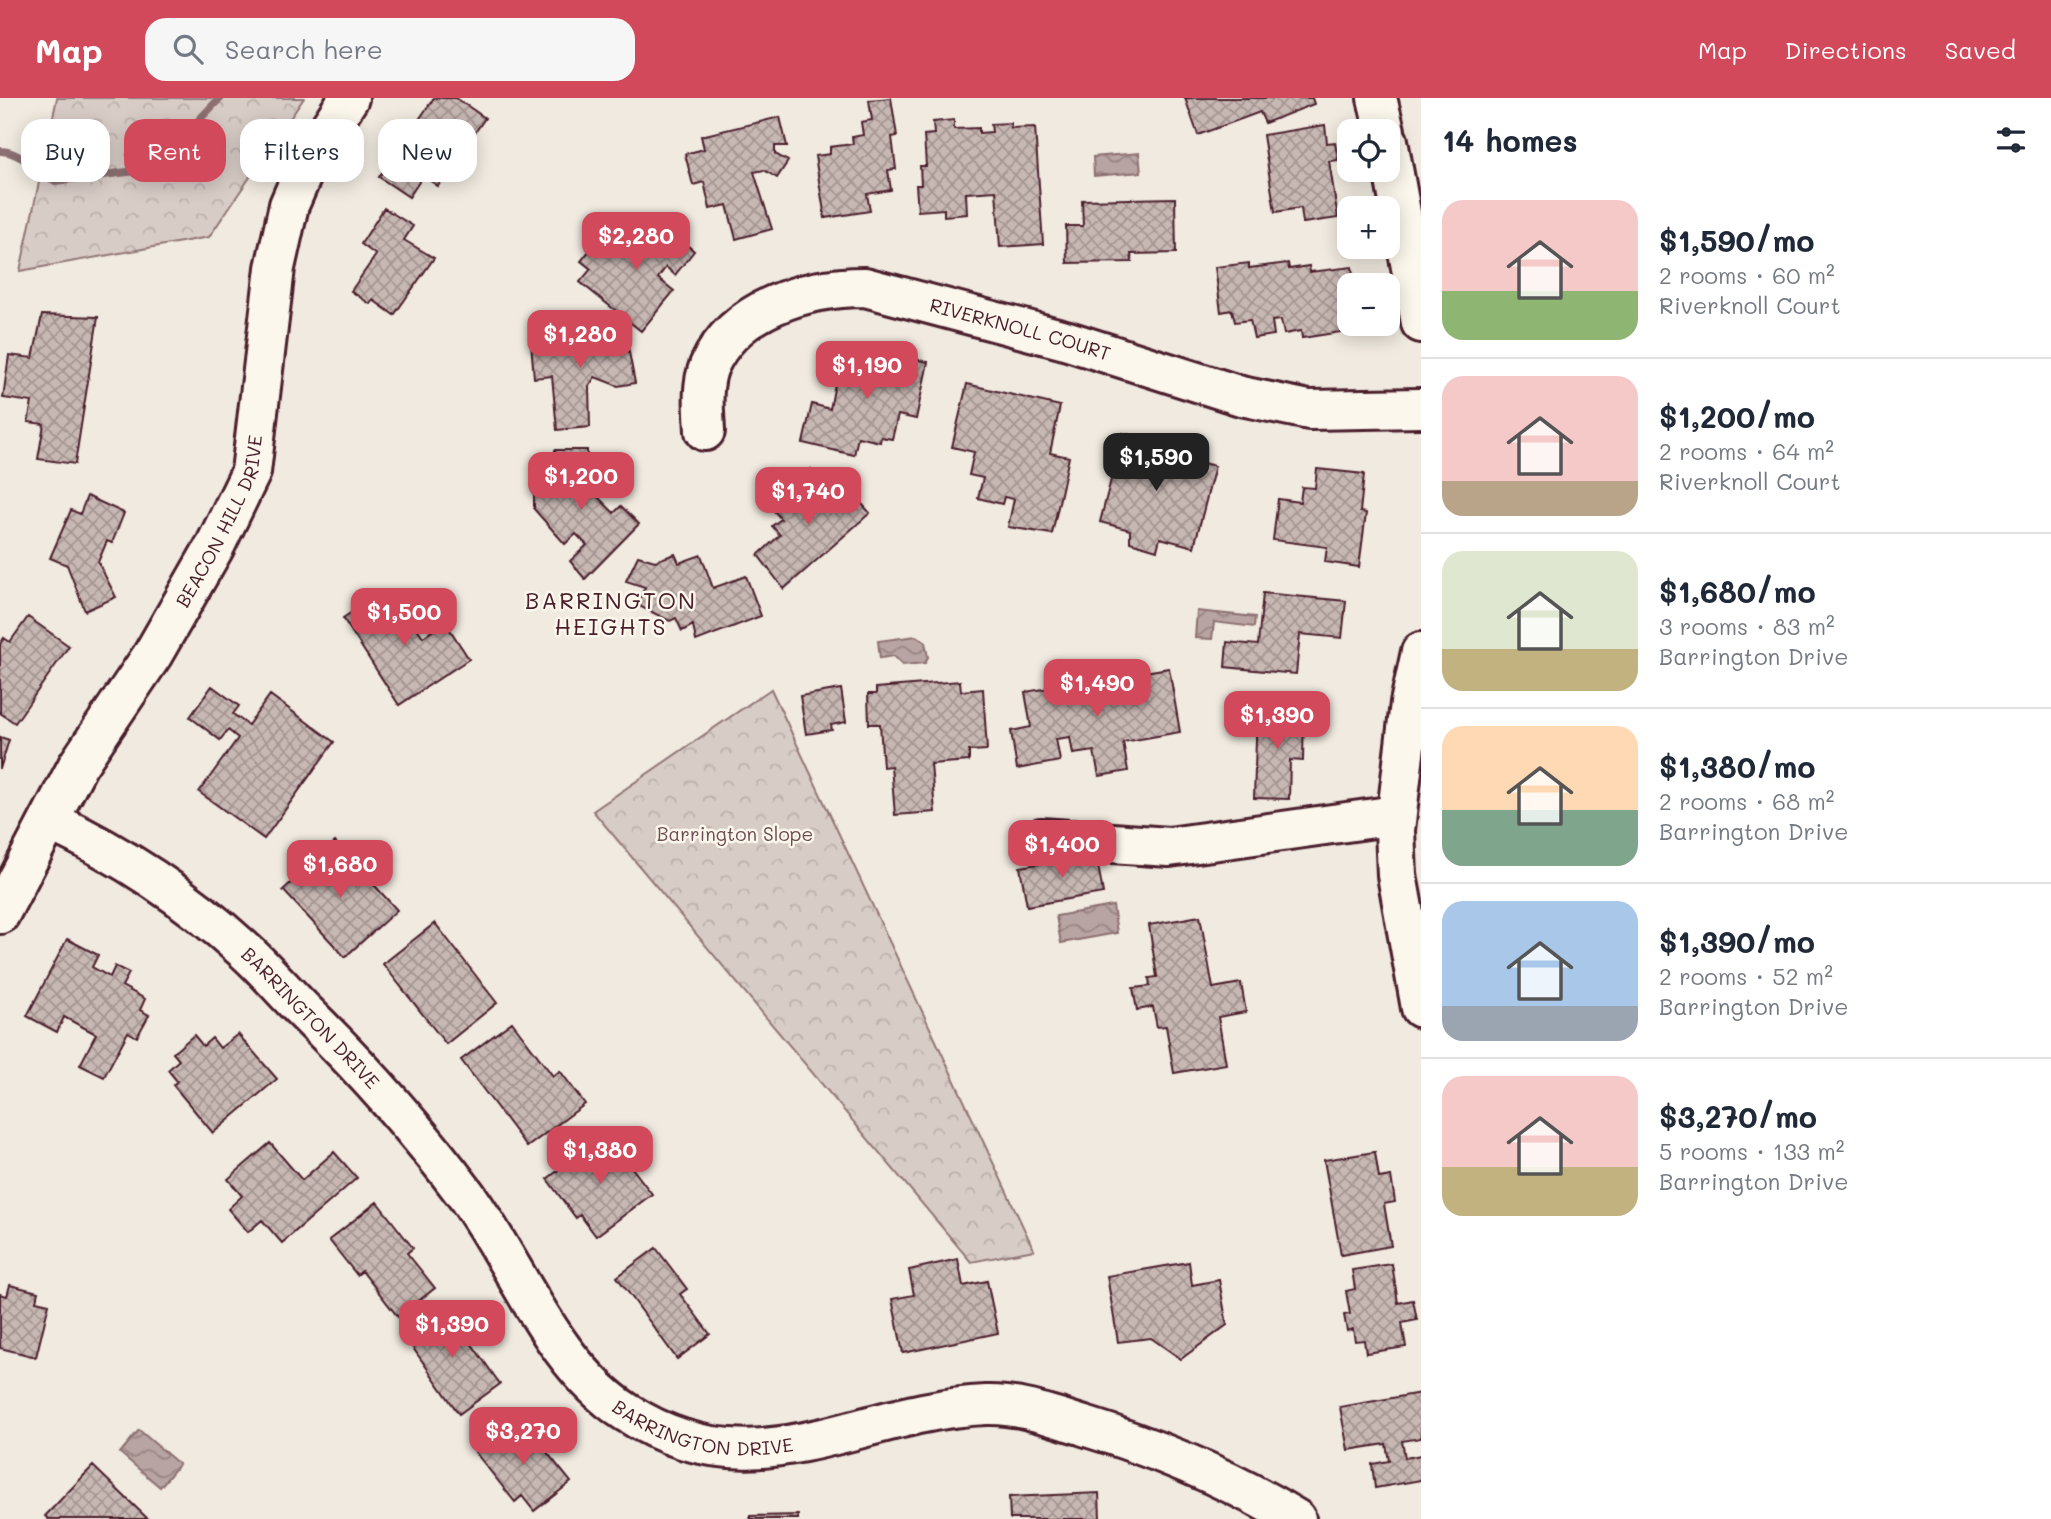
<!DOCTYPE html>
<html lang="en">
<head>
<meta charset="utf-8">
<style>
  :root { --surface:#fff; --page:#f6f6f7; --text:#1f2937; --muted:#747a83; --line:#e0e1e3; --accent:#d1495b }
  body { margin:0; font-family:Mali,sans-serif; background:var(--page); color:var(--text); height:100vh; display:flex; flex-direction:column; font-size:26px; white-space:nowrap }
  * { box-sizing:border-box; margin:0 }
  p { font-size:23px; color:var(--muted) }
  .icon { flex:none; width:38px; height:38px; fill:none; stroke:currentColor; stroke-width:2; stroke-linecap:round; stroke-linejoin:round }
  .map { position:relative; flex:1; overflow:hidden }
  .sheet { display:flex; flex-direction:column; background:var(--surface); width:630px }
  .sheet>* { flex:none }
  .hud { position:absolute; left:21px; top:21px; width:665px; height:63px; display:flex; gap:14px }
  .buttons { position:absolute; left:1337px; top:21px; display:grid; gap:14px }
  .buttons a { display:grid; place-items:center; width:63px; height:63px; border-radius:14px; background:var(--surface); box-shadow:0 4px 18px #0003; font-size:35px }
  .price { position:absolute; translate:-50% -60px; padding:0 16px; border-radius:14px; background:var(--accent); color:#fff; font-size:23px; line-height:46px; filter:drop-shadow(0 2px 4px #0008) }
  .price::after { content:''; position:absolute; left:50%; top:42px; width:21px; height:16px; margin-left:-10px; background:inherit; clip-path:polygon(0 0,100% 0,50% 100%) }
  .price.selected { background:#222; color:#fff }
  ul { padding:0; list-style:none }
  li { display:flex; align-items:center; gap:21px; height:175px; padding:0 21px }
  li+li { border-top:2px solid var(--line) }
  li span { display:grid; place-items:center; flex:none; width:196px; height:140px; border-radius:21px; color:#555 }
  li>.icon { margin-inline-start:auto }
  span .icon { width:84px; height:84px; fill:#fffc; stroke-width:1 }
  li b { font-size:30px }
  h2 { display:flex; justify-content:space-between; align-items:center; height:84px; padding:0 21px; font-size:30px }
  .chip { padding:0 24px; border-radius:21px; background:var(--surface); box-shadow:0 4px 18px #0003; font-size:24px; line-height:63px }
  .chip.selected { background:var(--accent); color:#fff }
  header { display:flex; align-items:center; gap:42px; box-sizing:border-box; height:98px; padding:0 35px; background:var(--accent); color:#fff }
  header strong { font-size:33px }
  nav { display:flex; gap:38px; margin-inline-start:auto; font-size:24px }
  .search { width:490px; height:63px; background:var(--page); display:flex; align-items:center; gap:18px; box-sizing:border-box; padding:0 24px; border-radius:21px; color:var(--muted); font-size:26px }
  main { display:flex; flex:1; min-height:0 }
  .map>svg:first-child { display:block }
  .forest { fill:url(#forest-crowns); stroke:#917678; stroke-width:2 }
  .water { fill:url(#water-waves); stroke:#8c6f72; stroke-width:2 }
  .lines { fill:none; stroke-linecap:round; stroke-linejoin:round }
  .stream { stroke:#8c6f72; stroke-width:8 }
  .building { fill:url(#building-cross-hatch); stroke:#4a1f2b; stroke-width:2 }
  .minor-casing { stroke:#4a1f2b; stroke-width:44 }
  .minor { stroke:#fbf7ec; stroke-width:38 }
  .labels { text-anchor:middle; stroke-width:5; stroke-linejoin:round; paint-order:stroke }
  .street-label { font-size:19px; fill:#4a1f2b; stroke:#fbf7ec }
  .park-label { font-size:19px; fill:#6e4a52; stroke:#fbf7ec }
  .quarter-label { font-size:23px; letter-spacing:2px; fill:#4a1f2b; stroke:#fbf7ec }
</style>
</head>
<body>
<header>
<strong>Map</strong>
<div class="search"><svg class="icon" aria-label="search" viewBox="0 0 24 24"><circle cx="10" cy="10" r="6"/><path d="M15 15l6 6"/></svg>Search here</div>
<nav><a>Map</a><a>Directions</a><a>Saved</a></nav>
</header>
<main>
<div class="map">
<svg width="1421" height="1421" viewBox="0 0 1421 1421">
  <defs>
    <pattern id="forest-crowns" width="20" height="18" patternUnits="userSpaceOnUse" patternTransform="scale(1.75)"><rect width="20" height="18" fill="#d8ccc6"/><path d="M2 6a3 3 0 1 1 6 0M12 15a3 3 0 1 1 6 0" fill="none" stroke="#bbafaa"/></pattern>
    <pattern id="water-waves" width="16" height="10" patternUnits="userSpaceOnUse" patternTransform="scale(1.75)"><rect width="16" height="10" fill="#b8a4a2"/><path d="M0 5q4-4 8 0t8 0" fill="none" stroke="#988584"/></pattern>
    <pattern id="building-cross-hatch" width="8" height="8" patternUnits="userSpaceOnUse" patternTransform="scale(1.75)"><rect width="8" height="8" fill="#c8b8b3"/><path d="M0 0l8 8M0 8l8-8" fill="none" stroke="#a49592"/></pattern>
  </defs>
  <rect width="100%" height="100%" fill="#f0eae0"/>
  <filter id="ink" filterUnits="userSpaceOnUse"><feTurbulence type="fractalNoise" baseFrequency=".0143" numOctaves="2"/><feDisplacementMap in="SourceGraphic" scale="14" xChannelSelector="R" yChannelSelector="G"/><feConvolveMatrix kernelMatrix="1 2 1 2 8 2 1 2 1" color-interpolation-filters="sRGB"/></filter>
  <g filter="url(#ink)">
    <!-- forest -->
    <path class="forest" d="M57 0H304L209 139 20 173Z
      M771 591 1034 1152 971 1164 593 713Z"/>
    <!-- water -->
    <path class="water" d="M1139 55 1141 74 1094 78 1093 59Z
      M1197 513 1255 519 1254 529 1214 524 1212 541 1195 540Z
      M916 538 925 544 928 559 925 565 903 567 894 558 880 560 878 543Z
      M1113 808 1117 835 1061 845 1056 818Z
      M139 1332 179 1366 160 1389 120 1355Z"/>
    <g class="lines">
      <!-- stream -->
      <path class="stream" d="M0 53C17 52 41 74 55 83L152 71 220 0"/>
    </g>
    <!-- building -->
    <path class="building" d="M434 0H456L485 20 438 88 423 78 409 99 379 79Z
      M891 0 897 38 892 39 896 71 888 72 891 92 867 96 870 113 825 120 815 58 830 56V49L853 46 852 39 863 37 861 24 872 22 869 2Z
      M1185 0H1312L1314 6 1265 25 1260 14 1198 37Z
      M780 19 787 48H775V56L788 63 777 80 764 72 754 74 772 131 736 141 727 107 710 111 704 84 693 87 685 56 704 51 701 38Z
      M954 22V31L979 30V35L992 34 991 26 1011 25V30L1035 29 1043 146 1000 149 996 93 966 95 967 116 944 118V111L918 113 916 87H921L920 68H926L924 37 934 36 933 24Z
      M1325 27 1327 45 1335 44 1338 62 1329 63 1338 120 1303 125 1301 110 1275 114 1263 37Z
      M1175 100 1176 155 1131 156 1132 164 1067 165 1066 128H1083L1082 102Z
      M384 110 413 128 404 142 434 160 394 217 373 202 370 206 351 193 376 157 361 146Z
      M657 122 694 153 675 177 666 169 658 180 674 193 641 233 580 184 591 171 581 163 594 147 602 154 623 128 641 143Z
      M1249 165V170L1288 165 1289 171 1309 168 1310 174 1352 169 1354 187H1349V202L1339 203 1341 234 1302 240 1301 233 1284 236 1281 222 1272 223 1274 237 1254 240 1250 222 1235 224 1232 212 1221 214 1215 169Z
      M42 217 98 219 75 366 38 361 44 326 28 324 32 304 3 300 9 257 33 260Z
      M565 220 628 249 635 285 618 288 595 279 589 288 590 329 557 332 552 278 534 280 531 245 555 243Z
      M870 251 928 264 916 321 898 317 892 341 881 339 880 344 858 339 854 357 803 345 812 306 830 311 835 286 827 284 830 269 842 271 845 257 863 261Z
      M967 286 1060 308 1050 355 1069 359 1052 436 1008 429 1014 401 1004 399 1002 406 978 400 983 380 969 377 974 354 952 349Z
      M1123 335 1177 349 1174 358 1215 368 1194 449 1160 440 1157 452 1130 444V432L1100 424Z
      M555 352H587V388L614 415 621 408 639 426 585 481 570 463 587 447 576 436 565 446 534 411V387H554Z
      M811 371 842 407 854 397 870 415 784 491 758 457 780 437 772 428 781 421 774 413 784 405 779 399Z
      M1317 371 1364 376 1360 414 1366 415 1359 469 1325 464 1327 449 1273 442 1278 401 1300 404 1302 389 1315 390Z
      M87 398 124 415 112 445 107 443 98 464 116 499 85 513 67 467 50 460 71 412 80 416Z
      M675 456 679 465 701 457 713 490 746 478 761 518 696 543 693 527 682 533 676 520 670 523 637 507 645 489 626 483 638 458 655 463Z
      M382 494 398 518 406 513 423 539 445 524 469 561 399 607 343 520Z
      M1263 495 1346 503 1342 540 1300 536 1296 576 1225 569 1227 544 1258 547Z
      M28 519 69 548 15 625 0 615V546L4 540 10 544Z
      M1169 570 1180 634 1123 644 1128 673 1099 678 1094 653 1073 656 1070 639 1056 641 1060 663 1017 671 1011 633 1031 629 1025 594Z
      M960 583 961 593 983 591 987 652 969 653V663L931 666 935 714 895 717 891 668 883 669 880 626H869L868 596H876V590Z
      M212 588 239 608 233 616 248 627 270 597 334 644 264 741 199 694 238 640 228 632 220 642 190 619Z
      M841 591 846 624 831 627 832 632 806 636 800 598Z
      M1257 612 1304 613 1303 663 1290 662 1289 701 1254 700Z
      M0 639 9 642 0 671Z
      M335 744 397 812 345 859 283 792Z
      M1096 756 1103 795 1027 808 1020 769Z
      M1200 818 1213 890 1241 885 1246 914 1218 919 1226 966 1174 975 1166 928 1157 929 1153 909 1137 912 1133 890 1150 888 1149 880 1157 879 1149 827Z
      M435 825 497 905 446 946 383 866Z
      M67 841 98 857 92 869 110 879 115 868 129 875 122 888 145 901 140 912 149 917 137 939 128 934 104 979 80 967 96 936 64 919 57 934 27 918Z
      M512 924 553 978 560 973 585 1006 527 1049 461 962Z
      M238 936 277 981 213 1035 173 987 177 983 168 972 179 962 173 955 194 937 203 948 212 940 220 950Z
      M606 1036 652 1096 596 1138 580 1117 576 1120 547 1081Z
      M270 1045 302 1082 334 1054 357 1080 282 1145 262 1122 248 1134 228 1111 242 1098 228 1081Z
      M1375 1054 1379 1080 1391 1078 1395 1104 1384 1106 1391 1148 1341 1157 1324 1062Z
      M377 1104 413 1150 407 1155 435 1190 398 1219 362 1173 357 1177 329 1142Z
      M656 1150 687 1191 680 1196 710 1236 677 1261 617 1179Z
      M958 1161 963 1188 987 1183 998 1235 903 1255 892 1201 914 1197 909 1172Z
      M1189 1164 1192 1187 1219 1182 1227 1227 1181 1261 1151 1240 1118 1244 1107 1178Z
      M1392 1166 1398 1205 1413 1202 1417 1222 1402 1225 1406 1249 1366 1255 1364 1242 1355 1243 1353 1231 1347 1233 1344 1217 1350 1216 1346 1193 1355 1191 1352 1172Z
      M10 1187 38 1194 36 1203 49 1206 36 1259 0 1250V1196L7 1198Z
      M445 1208 500 1286 459 1316 404 1237Z
      M1421 1295V1340L1402 1343 1405 1360 1421 1357V1382L1375 1390 1372 1366 1389 1363 1386 1346 1348 1352 1340 1309Z
      M515 1322 533 1345 537 1342 571 1384 534 1413 522 1398 515 1404 475 1354Z
      M93 1368 148 1421H48L45 1418Z
      M1099 1395 1100 1421H1010L1009 1399Z
      M798 1417V1421H750V1418Z"/>
    <g class="lines">
      <defs>
        <g id="minor">
          <path d="M1377 0 1385 33"/>
          <path d="M1388 43 1421 225"/>
          <path id="s1" d="M705 333C704 312 701 288 709 268 735 210 806 189 865 189L1065 242 1241 298 1309 312 1421 310"/>
          <path d="M1421 554 1410 605 1395 732 1397 777 1421 910"/>
          <path id="s2" d="M50 723C120 756 186 799 243 851 266 871 286 896 308 917 365 973 418 1033 466 1097 517 1167 552 1266 626 1314 755 1398 855 1312 986 1307 1019 1306 1052 1318 1084 1328 1159 1351 1229 1380 1296 1421"/>
          <path d="M1041 740 1169 749 1396 717"/>
          <path id="s3" d="M0 816 78 667 153 556 215 448 251 374 275 170 289 107 309 61 349 0"/>
        </g>
      </defs>
      <!-- minor casing -->
      <use href="#minor" class="minor-casing"/>
      <!-- minor -->
      <use href="#minor" class="minor"/>
    </g>
  </g>
  <g class="labels">
    <!-- street labels -->
    <g class="street-label">
      <text dy="7" stroke="none"><textPath href="#s1" startOffset="411">RIVERKNOLL COURT</textPath></text>
      <text dy="7" stroke="none"><textPath href="#s3" startOffset="452">BEACON HILL DRIVE</textPath></text>
      <text dy="7" stroke="none"><textPath href="#s2" startOffset="329">BARRINGTON DRIVE</textPath></text>
      <text dy="7" stroke="none"><textPath href="#s2" startOffset="917">BARRINGTON DRIVE</textPath></text>
    </g>
    <!-- park labels -->
    <g class="park-label">
      <text x="735" y="743">Barrington Slope</text>
    </g>
    <!-- quarter labels -->
    <g class="quarter-label">
      <text x="611" y="511">BARRINGTON<tspan x="611" dy="26">HEIGHTS</tspan></text>
    </g>
  </g>
</svg>
<div class="buttons">
<a><svg class="icon" aria-label="locate" viewBox="0 0 24 24"><circle cx="12" cy="12" r="6"/><path d="M12 2v4M12 18v4M2 12h4M18 12h4"/></svg></a>
<a>+</a>
<a>−</a>
</div>
<b class="price" style="left:636px;top:174px">$2,280</b>
<b class="price" style="left:580px;top:272px">$1,280</b>
<b class="price" style="left:867px;top:303px">$1,190</b>
<b class="price selected" style="left:1156px;top:395px">$1,590</b>
<b class="price" style="left:581px;top:414px">$1,200</b>
<b class="price" style="left:808px;top:429px">$1,740</b>
<b class="price" style="left:404px;top:550px">$1,500</b>
<b class="price" style="left:1097px;top:621px">$1,490</b>
<b class="price" style="left:1277px;top:653px">$1,390</b>
<b class="price" style="left:1062px;top:782px">$1,400</b>
<b class="price" style="left:340px;top:802px">$1,680</b>
<b class="price" style="left:600px;top:1088px">$1,380</b>
<b class="price" style="left:452px;top:1262px">$1,390</b>
<b class="price" style="left:523px;top:1369px">$3,270</b>
<div class="hud">
<a class="chip">Buy</a>
<a class="chip selected">Rent</a>
<a class="chip">Filters</a>
<a class="chip">New</a>
</div>
</div>
<section class="sheet">
<h2>14 homes<svg class="icon" aria-label="filters" viewBox="0 0 24 24"><path d="M4 7h16M4 17h16"/><circle cx="9" cy="7" r="2"/><circle cx="15" cy="17" r="2"/></svg></h2>
<ul>
<li><span style="background:linear-gradient(#f6c9c9 65%,#8fb573 0)"><svg class="icon" aria-label="home" viewBox="0 0 24 24"><path d="M3 11l9-7 9 7M6 9v11h12V9"/></svg></span><div><b>$1,590/mo</b><p>2 rooms · 60 m²</p><p>Riverknoll Court</p></div></li>
<li><span style="background:linear-gradient(#f6c9c9 75%,#b9a48a 0)"><svg class="icon" aria-label="home" viewBox="0 0 24 24"><path d="M3 11l9-7 9 7M6 9v11h12V9"/></svg></span><div><b>$1,200/mo</b><p>2 rooms · 64 m²</p><p>Riverknoll Court</p></div></li>
<li><span style="background:linear-gradient(#dfe7d0 70%,#c2b280 0)"><svg class="icon" aria-label="home" viewBox="0 0 24 24"><path d="M3 11l9-7 9 7M6 9v11h12V9"/></svg></span><div><b>$1,680/mo</b><p>3 rooms · 83 m²</p><p>Barrington Drive</p></div></li>
<li><span style="background:linear-gradient(#ffd9b3 60%,#7fa58c 0)"><svg class="icon" aria-label="home" viewBox="0 0 24 24"><path d="M3 11l9-7 9 7M6 9v11h12V9"/></svg></span><div><b>$1,380/mo</b><p>2 rooms · 68 m²</p><p>Barrington Drive</p></div></li>
<li><span style="background:linear-gradient(#a9c7e8 75%,#9aa5b1 0)"><svg class="icon" aria-label="home" viewBox="0 0 24 24"><path d="M3 11l9-7 9 7M6 9v11h12V9"/></svg></span><div><b>$1,390/mo</b><p>2 rooms · 52 m²</p><p>Barrington Drive</p></div></li>
<li><span style="background:linear-gradient(#f6c9c9 65%,#c2b280 0)"><svg class="icon" aria-label="home" viewBox="0 0 24 24"><path d="M3 11l9-7 9 7M6 9v11h12V9"/></svg></span><div><b>$3,270/mo</b><p>5 rooms · 133 m²</p><p>Barrington Drive</p></div></li>
</ul>
</section>
</main>
</body>
</html>
